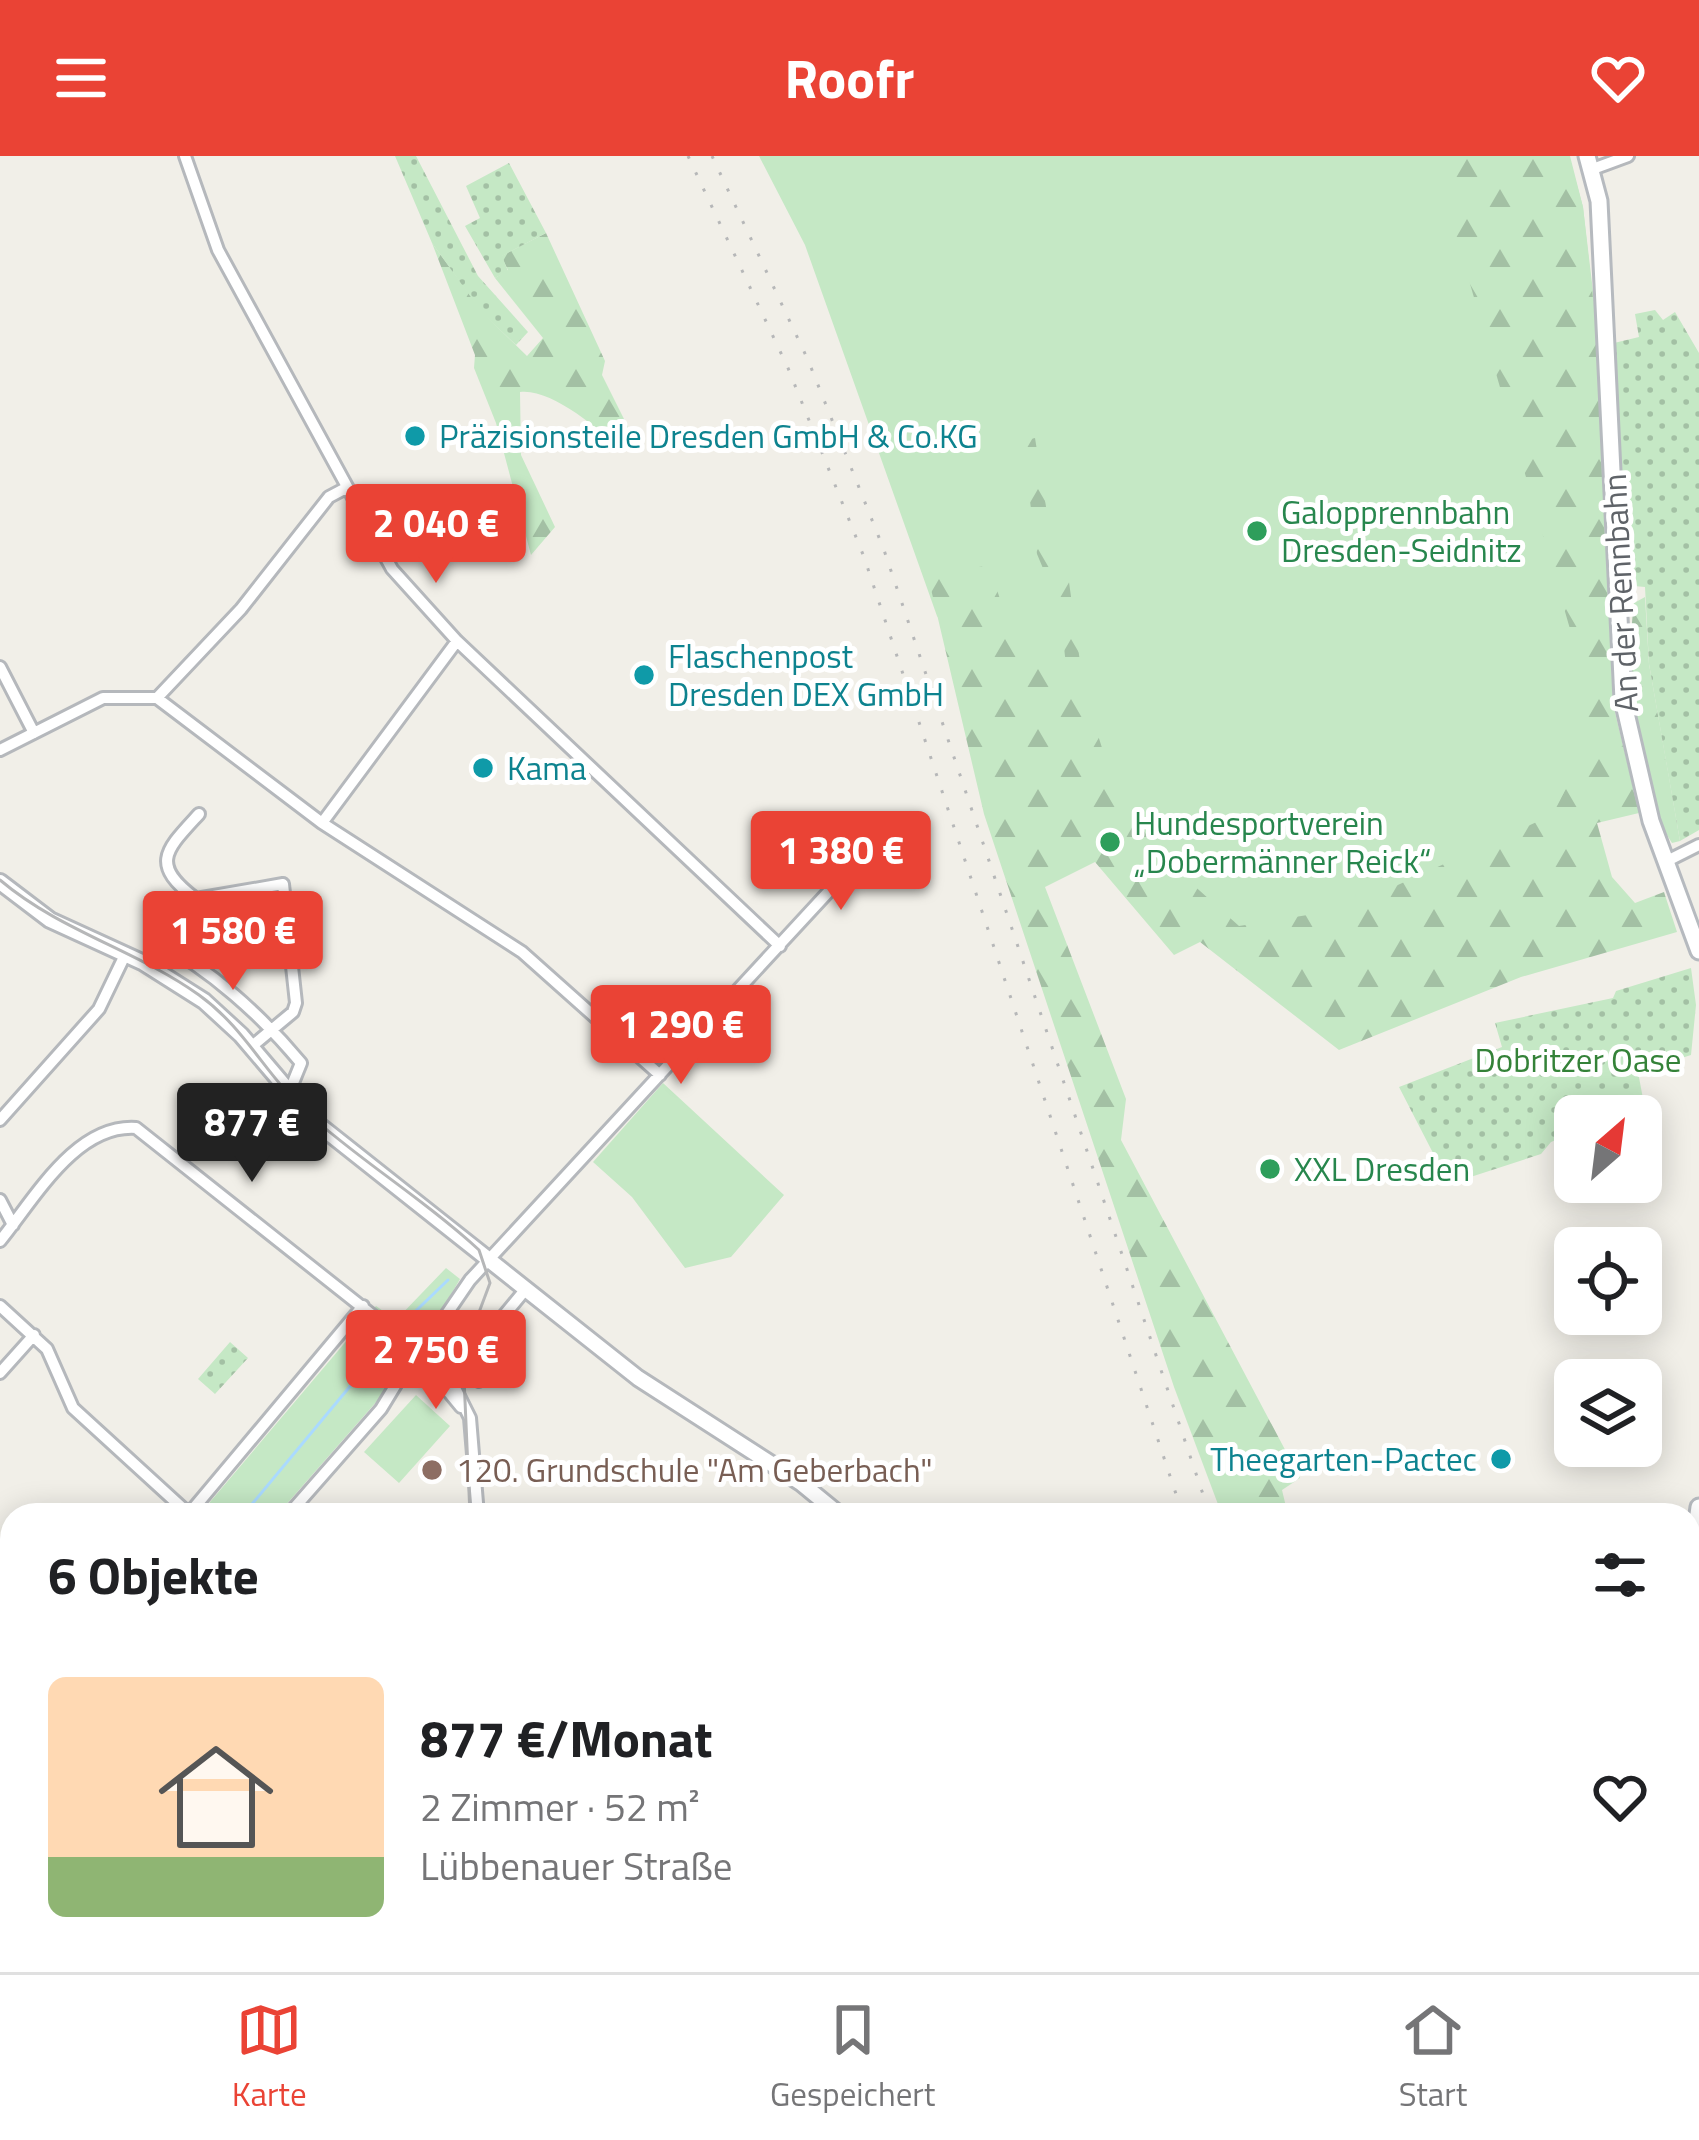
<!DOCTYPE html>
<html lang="de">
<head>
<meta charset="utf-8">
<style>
  :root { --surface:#fff; --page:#f6f6f6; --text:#202124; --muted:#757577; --line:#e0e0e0; --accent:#ea4335 }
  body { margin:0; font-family:"Titillium Web",sans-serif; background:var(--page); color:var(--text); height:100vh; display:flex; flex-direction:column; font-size:45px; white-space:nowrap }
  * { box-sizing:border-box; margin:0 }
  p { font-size:39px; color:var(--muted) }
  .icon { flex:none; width:66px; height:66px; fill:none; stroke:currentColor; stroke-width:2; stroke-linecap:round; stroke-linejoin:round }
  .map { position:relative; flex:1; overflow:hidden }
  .panel { position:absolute; left:0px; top:1347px; width:1701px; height:471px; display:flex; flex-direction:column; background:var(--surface); border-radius:36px 36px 0 0; box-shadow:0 6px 30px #0003 }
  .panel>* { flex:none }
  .needle { width:78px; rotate:28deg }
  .buttons { position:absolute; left:1554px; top:939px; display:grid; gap:24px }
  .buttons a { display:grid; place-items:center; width:108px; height:108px; border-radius:18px; background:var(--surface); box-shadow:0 6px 30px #0003; font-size:60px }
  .price { position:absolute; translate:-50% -102px; padding:0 27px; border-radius:12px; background:var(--accent); color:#fff; font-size:39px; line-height:78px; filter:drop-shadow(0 3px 6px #0008) }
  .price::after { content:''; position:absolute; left:50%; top:72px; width:36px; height:27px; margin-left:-18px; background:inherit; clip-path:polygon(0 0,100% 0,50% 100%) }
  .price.on { background:#222; color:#fff }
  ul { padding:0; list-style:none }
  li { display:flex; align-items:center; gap:36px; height:300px; padding:0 48px }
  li+li { border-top:3px solid var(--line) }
  li span { display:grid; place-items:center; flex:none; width:336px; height:240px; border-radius:18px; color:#555 }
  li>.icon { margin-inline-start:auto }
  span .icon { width:144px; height:144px; fill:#fffc; stroke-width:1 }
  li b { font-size:51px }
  h2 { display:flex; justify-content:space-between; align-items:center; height:144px; padding:0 48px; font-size:51px }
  header { display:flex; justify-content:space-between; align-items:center; height:156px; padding:0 48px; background:var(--accent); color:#fff; font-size:54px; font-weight:700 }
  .tabs { display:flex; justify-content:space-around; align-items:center; height:168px; border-top:3px solid var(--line); background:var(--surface); font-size:33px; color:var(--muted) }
  .tabs a { display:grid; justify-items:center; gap:6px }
  .tabs .on { color:var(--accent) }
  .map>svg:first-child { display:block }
  .grass { fill:#c5e8c5 }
  .forest { fill:url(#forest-firs) }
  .park { fill:url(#park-dots) }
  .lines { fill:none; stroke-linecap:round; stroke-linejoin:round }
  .stream { stroke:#aadaff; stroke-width:3 }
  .minor-casing { stroke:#b5b8bc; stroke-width:16 }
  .tertiary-casing { stroke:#b5b8bc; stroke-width:20 }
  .secondary-casing { stroke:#b6babf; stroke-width:21 }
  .minor { stroke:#fff; stroke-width:10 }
  .tertiary { stroke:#fff; stroke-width:14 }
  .secondary { stroke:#fff; stroke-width:15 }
  .tram { stroke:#b6b7b8; stroke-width:3 }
  .rail { stroke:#b6b7b8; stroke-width:3; stroke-dasharray:3 15; stroke-linecap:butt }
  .culture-dot { fill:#0f9aa8; stroke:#fff; stroke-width:4.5 }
  .leisure-dot { fill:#2e9e5b; stroke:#fff; stroke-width:4.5 }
  .education-dot { fill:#8d6e63; stroke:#fff; stroke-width:4.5 }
  .labels { text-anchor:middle; stroke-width:10; stroke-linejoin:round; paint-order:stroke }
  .culture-label { font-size:33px; fill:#0d838f; stroke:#fff; text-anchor:start }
  .leisure-label { font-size:33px; fill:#27864d; stroke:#fff; text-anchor:start }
  .street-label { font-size:33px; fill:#5f6368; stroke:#fff }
  .park-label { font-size:33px; fill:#348238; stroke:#fff }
  .education-label { font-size:33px; fill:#785e54; stroke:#fff; text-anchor:start }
</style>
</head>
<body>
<header><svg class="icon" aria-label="menu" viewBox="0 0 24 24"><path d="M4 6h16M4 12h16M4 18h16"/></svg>Roofr<svg class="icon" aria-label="heart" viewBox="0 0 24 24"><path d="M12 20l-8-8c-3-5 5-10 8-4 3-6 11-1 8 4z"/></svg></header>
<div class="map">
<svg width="1699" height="1816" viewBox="0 0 1699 1816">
  <defs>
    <pattern id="forest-firs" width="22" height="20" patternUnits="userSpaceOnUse" patternTransform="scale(3)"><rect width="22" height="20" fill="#c5e8c5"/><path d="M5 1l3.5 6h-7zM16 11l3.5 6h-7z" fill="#a3c0a4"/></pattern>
    <pattern id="park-dots" width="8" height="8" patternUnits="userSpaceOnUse" patternTransform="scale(3)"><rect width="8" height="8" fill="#c5e8c5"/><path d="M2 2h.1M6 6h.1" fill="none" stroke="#a3c0a4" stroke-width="1.8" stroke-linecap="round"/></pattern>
  </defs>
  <rect width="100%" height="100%" fill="#f1efe8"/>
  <!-- grass -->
  <path class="grass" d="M759 0H1570L1583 51 1596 161 1613 548 1639 656 1596 663 1273 829 937 460 805 89Z
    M1654 596 1666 604 1680 685 1672 687 1660 668 1641 597Z
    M663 927 784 1039 731 1101 685 1112 632 1041 593 1006Z
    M446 1112 460 1123 435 1166H419L394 1189 399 1220 277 1359H199L376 1150 396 1164Z
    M416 1239 450 1270 399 1327 364 1296Z"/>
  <!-- forest -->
  <path class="forest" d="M1433 0H1569L1583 51 1595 161 1612 547 1639 657 1597 667 1612 721 1635 747 1664 736 1677 776 1521 821 1339 894 1200 786 1174 799 1095 706 1045 731 1126 943 1121 984 1300 1322 1282 1334 1288 1359H1222L1174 1231 984 658 927 416 989 410 1018 497 1037 490 1057 527 1069 538 1060 453 1037 398 1022 285 1035 282 1052 388 1065 397 1084 535 1103 595 1170 708 1239 770 1345 753 1552 659C1584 604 1585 566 1579 504Z
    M546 77 605 205 602 219 631 277 621 294C599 273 551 232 520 236L521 299 555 371 531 399 496 267 474 212 475 199 432 87 484 158 527 200 543 182 495 122 508 114 501 100Z
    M1645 441 1649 508 1666 604 1641 597C1631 537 1627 506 1634 447Z"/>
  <!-- park -->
  <path class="park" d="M395 0H416L478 120 528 176 516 189 483 158 432 87Z
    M509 7 546 77 502 100 508 115 495 122 465 70 480 62 466 30Z
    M1655 154 1663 164 1675 156 1699 197V674L1680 685 1649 508 1645 431 1623 429 1614 187 1639 181 1635 158Z
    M1691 812 1696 849 1691 899 1638 916 1644 948 1615 960H1575V976L1551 986 1541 998 1449 1028 1399 931 1502 891 1495 867 1613 842 1616 835Z
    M230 1186 248 1202 215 1238 198 1223Z"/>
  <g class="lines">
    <!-- stream -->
    <path class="stream" d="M397 1173 448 1124
      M243 1359 391 1181
      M0 1600 12 1594"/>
    <defs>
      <path id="minor" d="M185 0 218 94 392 413 457 485 780 790
        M1590 14 1628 0
        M0 511 34 577
        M157 542 241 453 329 341 346 332
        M0 594 103 542H157L322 667 522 796 660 919
        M199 658C166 694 149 708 196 743L283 728 296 847 293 856 251 891
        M322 667 457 485
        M1665 706 1699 689
        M156 785C210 813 262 860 301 907L288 939
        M0 964 99 853 125 799
        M0 1044 13 1069
        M0 1085C35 1042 76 968 136 972L410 1189
        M0 1150 47 1193 73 1252 189 1358
        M407 1199a19 19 0 1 1 38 0a19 19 0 1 1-38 0Z
        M431 1181 470 1124 867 694
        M443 1208 470 1262 478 1359
        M0 1217 34 1179
        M433 1217 461 1251
        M479 1225 487 1180 525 1134
        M188 1359 363 1150
        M288 1359 381 1253 409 1207
        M0 1531 12 1537
        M0 1649 12 1643
        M1689 1769 1699 1767
        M181 1806 185 1816
        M627 1806 632 1816
        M1572 1806 1574 1816
        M288 1816H289
        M309 1816 336 1806"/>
      <path id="tertiary" d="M0 726 50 764 144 807 204 845 241 879 315 966 638 1222 801 1327 840 1359
        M1689 1526 1699 1523
        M1689 1548 1699 1546
        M1641 1816 1642 1806"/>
      <path id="secondary" d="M1587 0 1599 45 1623 544 1651 665 1699 795
        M1689 1425 1699 1351
        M1240 1806 1245 1816"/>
    </defs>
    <!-- minor casing -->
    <use href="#minor" class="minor-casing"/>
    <!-- tertiary casing -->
    <use href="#tertiary" class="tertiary-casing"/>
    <!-- secondary casing -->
    <use href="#secondary" class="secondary-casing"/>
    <!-- minor -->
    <use href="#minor" class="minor"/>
    <!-- tertiary -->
    <use href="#tertiary" class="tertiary"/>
    <!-- secondary -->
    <use href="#secondary" class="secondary"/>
    <!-- tram -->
    <path class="tram" d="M0 724C60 775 136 794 199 839 244 871 266 919 305 955 360 1005 424 1043 479 1094L490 1127 463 1199 470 1359
      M1689 1540 1699 1538
      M603 1806 608 1816
      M867 1816 883 1806"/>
    <!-- rail -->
    <path class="rail" d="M688 0 788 212 864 401 1183 1359
      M712 0 808 204 884 394 1210 1359
      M1347 1806 1350 1816"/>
  </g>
  <!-- markers -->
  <g class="culture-dot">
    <circle cx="415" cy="280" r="12"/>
    <circle cx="644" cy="519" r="12"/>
    <circle cx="483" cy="612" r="12"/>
    <circle cx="1501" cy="1303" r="12"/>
  </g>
  <g class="leisure-dot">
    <circle cx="1257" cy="375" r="12"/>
    <circle cx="1110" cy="686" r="12"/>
    <circle cx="1270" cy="1013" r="12"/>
  </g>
  <circle class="education-dot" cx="432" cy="1314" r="12"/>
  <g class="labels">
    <!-- culture labels -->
    <g class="culture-label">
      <text x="439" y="292">Präzisionsteile Dresden GmbH &amp; Co.KG</text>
      <text x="668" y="512">Flaschenpost<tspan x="668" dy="38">Dresden DEX GmbH</tspan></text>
      <text x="507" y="624">Kama</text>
      <text x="1477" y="1315" text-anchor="end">Theegarten-Pactec</text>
    </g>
    <!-- leisure labels -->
    <g class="leisure-label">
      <text x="1281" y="368">Galopprennbahn<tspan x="1281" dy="38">Dresden-Seidnitz</tspan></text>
      <text x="1134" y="679">Hundesportverein<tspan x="1134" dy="38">„Dobermänner Reick“</tspan></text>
      <text x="1294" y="1025">XXL Dresden</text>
    </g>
    <!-- street labels -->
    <g class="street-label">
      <text transform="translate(1620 437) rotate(-93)" y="12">An der Rennbahn</text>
    </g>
    <!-- park labels -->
    <g class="park-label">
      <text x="1578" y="916">Dobritzer Oase</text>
    </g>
    <!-- education labels -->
    <g class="education-label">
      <text x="456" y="1326">120. Grundschule "Am Geberbach"</text>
    </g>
  </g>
</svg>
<div class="buttons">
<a><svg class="needle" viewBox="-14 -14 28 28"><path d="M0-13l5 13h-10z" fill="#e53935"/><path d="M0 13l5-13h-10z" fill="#757577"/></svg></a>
<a><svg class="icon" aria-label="locate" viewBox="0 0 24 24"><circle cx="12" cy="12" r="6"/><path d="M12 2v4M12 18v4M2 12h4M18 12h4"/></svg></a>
<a><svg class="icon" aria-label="layers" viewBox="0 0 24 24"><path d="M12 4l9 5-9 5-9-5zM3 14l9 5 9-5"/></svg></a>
</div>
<b class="price" style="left:436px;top:430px">2 040 €</b>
<b class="price" style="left:841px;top:757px">1 380 €</b>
<b class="price" style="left:233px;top:837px">1 580 €</b>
<b class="price" style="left:681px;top:931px">1 290 €</b>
<b class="price on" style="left:252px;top:1029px">877 €</b>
<b class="price" style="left:436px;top:1256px">2 750 €</b>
<section class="panel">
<h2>6 Objekte<svg class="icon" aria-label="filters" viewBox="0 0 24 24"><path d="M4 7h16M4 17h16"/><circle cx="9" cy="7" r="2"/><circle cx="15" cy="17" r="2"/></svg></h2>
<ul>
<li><span style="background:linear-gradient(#ffd9b3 75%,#8fb573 0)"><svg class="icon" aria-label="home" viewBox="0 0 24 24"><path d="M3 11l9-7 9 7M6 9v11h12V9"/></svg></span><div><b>877 €/Monat</b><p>2 Zimmer · 52 m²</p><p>Lübbenauer Straße</p></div><svg class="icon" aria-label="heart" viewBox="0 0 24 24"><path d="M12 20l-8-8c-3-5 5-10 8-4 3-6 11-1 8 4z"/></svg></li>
</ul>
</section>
</div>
<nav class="tabs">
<a class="on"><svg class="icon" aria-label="map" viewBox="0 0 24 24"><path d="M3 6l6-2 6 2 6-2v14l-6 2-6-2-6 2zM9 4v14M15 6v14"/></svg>Karte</a>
<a><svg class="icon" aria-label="saved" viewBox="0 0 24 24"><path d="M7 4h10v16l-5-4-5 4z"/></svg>Gespeichert</a>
<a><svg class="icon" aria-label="home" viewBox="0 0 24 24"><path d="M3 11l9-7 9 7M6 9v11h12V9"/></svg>Start</a>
</nav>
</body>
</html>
